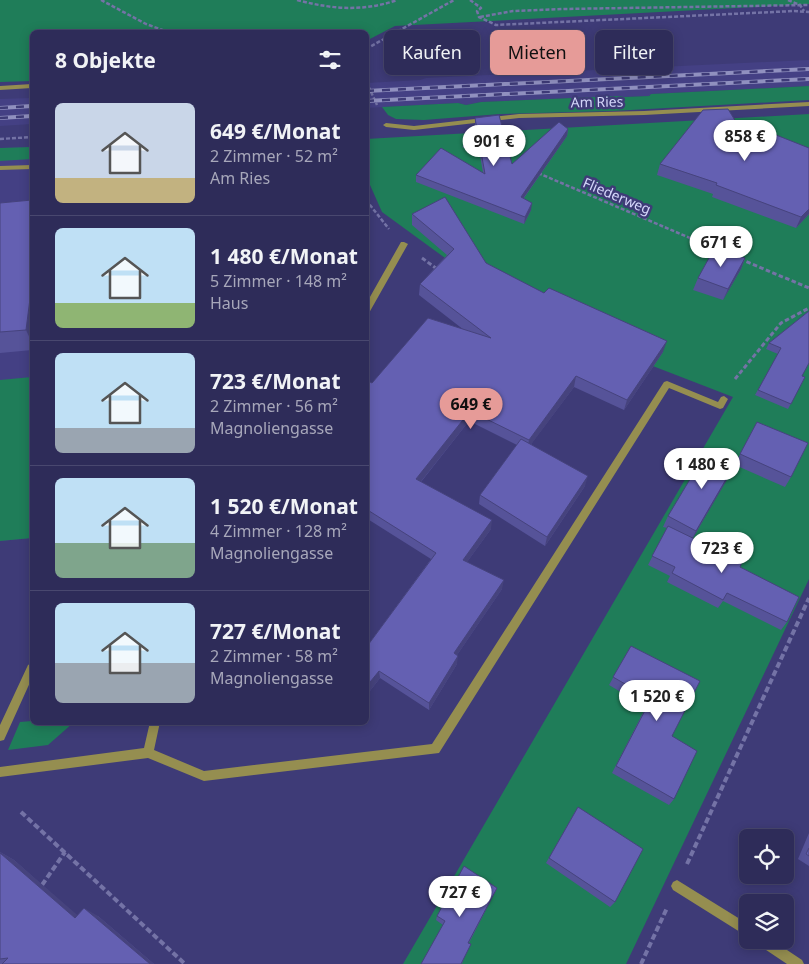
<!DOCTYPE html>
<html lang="de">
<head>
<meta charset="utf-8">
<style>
  :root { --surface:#2e2c59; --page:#36345f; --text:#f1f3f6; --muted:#a7a7ba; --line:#49486f; --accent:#e69b98 }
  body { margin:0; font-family:"Noto Sans",sans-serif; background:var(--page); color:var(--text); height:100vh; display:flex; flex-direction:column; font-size:19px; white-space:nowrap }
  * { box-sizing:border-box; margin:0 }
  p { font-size:16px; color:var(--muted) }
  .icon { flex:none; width:28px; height:28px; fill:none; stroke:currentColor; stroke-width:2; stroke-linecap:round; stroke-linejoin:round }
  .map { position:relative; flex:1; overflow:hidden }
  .drawer { position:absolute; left:30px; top:30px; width:339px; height:695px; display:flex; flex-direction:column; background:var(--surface); border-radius:8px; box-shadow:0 2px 12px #0003,0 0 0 1px var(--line) }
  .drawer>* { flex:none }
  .top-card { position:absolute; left:384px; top:30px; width:350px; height:45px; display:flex; gap:10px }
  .fabs { position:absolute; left:739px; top:829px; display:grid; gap:10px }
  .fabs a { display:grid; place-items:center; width:55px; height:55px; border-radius:8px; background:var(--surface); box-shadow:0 2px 12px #0003,0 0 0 1px var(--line); font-size:25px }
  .price { position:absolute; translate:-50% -42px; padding:0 11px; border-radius:18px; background:#fff; color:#222; font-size:16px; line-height:32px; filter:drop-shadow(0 1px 2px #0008) }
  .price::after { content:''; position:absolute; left:50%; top:30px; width:15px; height:11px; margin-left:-8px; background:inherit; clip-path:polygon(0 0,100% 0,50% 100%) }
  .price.selected { background:var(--accent); color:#111 }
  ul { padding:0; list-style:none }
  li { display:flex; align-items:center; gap:15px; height:125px; padding:0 25px }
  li+li { border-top:1px solid var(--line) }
  li span { display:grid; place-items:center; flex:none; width:140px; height:100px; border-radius:8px; color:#555 }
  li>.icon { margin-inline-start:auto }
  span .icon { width:60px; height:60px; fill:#fffc; stroke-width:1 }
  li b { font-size:21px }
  h2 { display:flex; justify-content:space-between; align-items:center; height:60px; padding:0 25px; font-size:21px }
  .chip { padding:0 18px; border-radius:8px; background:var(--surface); box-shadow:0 2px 12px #0003,0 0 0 1px var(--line); font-size:18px; line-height:45px }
  .chip.selected { background:var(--accent); color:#111 }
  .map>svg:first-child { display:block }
  .built { fill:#444084 }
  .green { fill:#1f7d59 }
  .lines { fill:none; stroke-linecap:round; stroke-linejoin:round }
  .path-far2 { stroke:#7473a6; stroke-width:2.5; stroke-dasharray:4 2; stroke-linecap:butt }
  .path-far1 { stroke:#7473a6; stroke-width:3; stroke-dasharray:4.5 2.5; stroke-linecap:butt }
  .path { stroke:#7473a6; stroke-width:4; stroke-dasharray:6 3; stroke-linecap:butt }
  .minor { fill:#958e50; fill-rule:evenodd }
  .rail-casing { stroke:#9090bf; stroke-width:4 }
  .rail { stroke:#3e3b77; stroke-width:2.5; stroke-dasharray:8; stroke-linecap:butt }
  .wall { fill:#565399 }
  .shaded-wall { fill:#46437d }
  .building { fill:#6460b2; stroke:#46437d }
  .labels { text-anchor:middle; stroke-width:5; stroke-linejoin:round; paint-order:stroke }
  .far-street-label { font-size:14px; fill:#d4d6fa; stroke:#3e3b77 }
</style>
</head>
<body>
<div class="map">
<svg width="809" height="964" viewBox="0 0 809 964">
  <rect width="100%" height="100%" fill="#3e3b77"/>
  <!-- built -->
  <path class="built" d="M809 60V86L651 94 649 96 624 97 620 96 481 102 466 105 458 103 366 108V83L420 80 426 78Z
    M32 98V124L0 126V99Z
    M32 147V538L0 541V148Z"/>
  <!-- green -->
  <path class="green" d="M0 0H809V4L395 26 366 41V32H32V81L0 82Z
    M809 86V100L613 111 500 114 424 120 396 119 388 115 382 107 458 103 466 105 481 102 620 96 624 97 649 96 651 94Z
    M809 114V579L626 964H403L733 397 588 341 467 274 382 212 366 176V139Z
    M32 147V159L0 161V148Z
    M32 377V538L0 541V380Z
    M32 721V722L73 723 48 745 8 750 20 722Z"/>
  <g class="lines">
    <!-- path-far2 -->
    <path class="path-far2" d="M101 0 146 24 168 32
      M297 0C331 9 363 12 397 0
      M470 0 481 8 477 11 479 17 496 25 794 11 809 12
      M788 0 800 5 804 11
      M480 17 513 11 564 9 809 5
      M366 49 454 0
      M366 81 377 105
      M0 139 32 137
      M463 146 483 153
      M538 173 697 241
      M366 200 389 229"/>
    <!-- path-far1 -->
    <path class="path-far1" d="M694 240 716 249
      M422 258 437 269
      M740 259 809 288
      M735 379 781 323 809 308"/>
    <!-- path -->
    <path class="path" d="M21 812 185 964
      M687 864 809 598
      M42 885 65 852
      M641 964 667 908"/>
    <!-- minor -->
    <path class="minor" d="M32 84V88L0 90V86Z
      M809 102V106L644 115 519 118 414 130 386 127 383 125 386 123 414 126 519 114 644 111Z
      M32 165V169L0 170V166Z
      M401 242H404L408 244 369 313 366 314V304Z
      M667 381 718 402 721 397 724 396 728 399 723 408 720 409 669 388 439 753 204 781 148 758 0 777V767L144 748 150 722H160L154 750 204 771 432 744 664 382Z
      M32 663V678L4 740 0 741V725L28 665Z
      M677 880 748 924V937L673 890 671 886 673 882Z
      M755 940H772L802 960 804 964H787L757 944Z"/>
    <defs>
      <path id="rail" d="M366 91 809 69
        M366 101 809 79
        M0 108 32 106
        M0 118 32 116"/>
    </defs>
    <!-- rail casing -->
    <use href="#rail" class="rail-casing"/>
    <!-- rail -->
    <use href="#rail" class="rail"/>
  </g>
  <!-- wall -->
  <path class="wall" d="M475 118 512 164 568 129 567 136 524 198 531 210 524 224 416 182V175L483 173 475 125Z
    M752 148H809V214L796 228 712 197 713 194 657 175 660 164Z
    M32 200V350L0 353V203Z
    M412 214 486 263 544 293 663 352 624 410 574 387 531 444 585 486 545 546 479 504 480 495 517 445 469 421 421 482 491 529 467 562 502 589 457 655V664L429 710 380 678 366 696V644L368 645 431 559 366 518V380L372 383 464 330 419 295 420 284 447 255 412 225Z
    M745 258 741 269 723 300 693 290 698 278Z
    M809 311 802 376 805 377 788 409 755 395 778 354 766 349 769 343Z
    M757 422 791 477 785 487 735 465 693 538 740 567 787 622 781 630 723 601 718 608 667 582 670 576 648 565 667 528 663 527 668 516 736 462Z
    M631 646 672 736 674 799 669 805 612 773 646 707 609 685Z
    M578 807 615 902 610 907 546 863Z
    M809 833V866L798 859Z
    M0 852 14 860 77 916H98L154 964H0Z
    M497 888 469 943 462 964 443 925 436 920 437 916Z"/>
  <!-- shaded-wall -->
  <path class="shaded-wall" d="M568 129 567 136 520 203 521 197Z
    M532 203 531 210 524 224 525 217Z
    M809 209V214L796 228 801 217Z
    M745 258 741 269 723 300 728 289Z
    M32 283V343L26 330Z
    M667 341 663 352 624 410 627 400Z
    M576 376 574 387 527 450 529 440Z
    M470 411 469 421 415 489 416 479Z
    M736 462 731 473 691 541 696 531Z
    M588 476 585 486 545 546 547 537Z
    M492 520 491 529 462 569 463 560Z
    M504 580 502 589 453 661 454 653Z
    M458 656 457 664 429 710V703Z
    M379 671 380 678 366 696V687Z
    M0 852 14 860 90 926 75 918 0 853Z
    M84 908 98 916 154 964H150Z"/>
  <!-- building -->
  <path class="building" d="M728 109 752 148 766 131 809 148V209L801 217 716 185 717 183 660 164 703 110Z
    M499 115 512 164 559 122 568 129 521 197 532 203 525 217 416 175 441 148 485 174 475 118Z
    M445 197 486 263 544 293 549 288 667 341 627 400 576 376 529 440 470 411 416 479 492 520 463 560 504 580 454 653 458 656 429 703 379 671 366 687V644L368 645 436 553 366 509V380L372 383 428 318 491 338 420 284 454 249 412 214Z
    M32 200V283L26 330 0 332V203Z
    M715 247 745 258 728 289 698 278Z
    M809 311V363L802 376 805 377 791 404 758 390 781 348 769 343Z
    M757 422 808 443 791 477 740 454Z
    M521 439 588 476 547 537 480 495Z
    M708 449 736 462 696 531 668 516Z
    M668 526 742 562 740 567 799 597 787 622 727 593 723 600 672 573 675 567 652 556Z
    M631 646 700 681 672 736 697 751 674 799 616 766 651 699 613 677Z
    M578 807 643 849 615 902 549 858Z
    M809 848V856L806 854Z
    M0 853 75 918 84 908 150 964H2L8 958 0 959Z
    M464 866 497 888 468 943 471 944 461 964H421L445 921 437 916Z"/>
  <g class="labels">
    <!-- far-street labels -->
    <g class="far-street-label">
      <text transform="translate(597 102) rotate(-1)" y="5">Am Ries</text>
      <text transform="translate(617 196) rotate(23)" y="5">Fliederweg</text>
    </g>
  </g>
</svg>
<div class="fabs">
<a><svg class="icon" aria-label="locate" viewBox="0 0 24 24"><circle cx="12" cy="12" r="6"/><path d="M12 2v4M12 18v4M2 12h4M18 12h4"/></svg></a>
<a><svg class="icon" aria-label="layers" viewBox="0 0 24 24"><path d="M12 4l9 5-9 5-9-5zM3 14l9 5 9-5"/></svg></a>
</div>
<b class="price" style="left:745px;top:162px">858 €</b>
<b class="price" style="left:494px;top:167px">901 €</b>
<b class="price" style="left:721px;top:268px">671 €</b>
<b class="price selected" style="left:471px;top:430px">649 €</b>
<b class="price" style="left:702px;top:490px">1 480 €</b>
<b class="price" style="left:722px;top:574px">723 €</b>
<b class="price" style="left:657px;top:722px">1 520 €</b>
<b class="price" style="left:460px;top:918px">727 €</b>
<div class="top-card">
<a class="chip">Kaufen</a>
<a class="chip selected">Mieten</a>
<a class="chip">Filter</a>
</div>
<section class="drawer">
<h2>8 Objekte<svg class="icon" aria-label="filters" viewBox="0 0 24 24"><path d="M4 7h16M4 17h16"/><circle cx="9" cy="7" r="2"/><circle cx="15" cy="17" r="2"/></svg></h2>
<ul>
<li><span style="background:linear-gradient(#c9d6e8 75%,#c2b280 0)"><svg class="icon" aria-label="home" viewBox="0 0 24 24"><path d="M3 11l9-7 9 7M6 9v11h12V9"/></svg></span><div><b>649 €/Monat</b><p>2 Zimmer · 52 m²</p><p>Am Ries</p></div></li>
<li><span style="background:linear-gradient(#bfe0f5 75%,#8fb573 0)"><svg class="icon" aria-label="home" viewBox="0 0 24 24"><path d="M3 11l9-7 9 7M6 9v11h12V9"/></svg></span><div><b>1 480 €/Monat</b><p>5 Zimmer · 148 m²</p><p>Haus</p></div></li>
<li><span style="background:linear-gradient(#bfe0f5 75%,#9aa5b1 0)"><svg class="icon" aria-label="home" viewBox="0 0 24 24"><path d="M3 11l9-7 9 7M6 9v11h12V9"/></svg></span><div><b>723 €/Monat</b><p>2 Zimmer · 56 m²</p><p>Magnoliengasse</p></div></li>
<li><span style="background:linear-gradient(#bfe0f5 65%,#7fa58c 0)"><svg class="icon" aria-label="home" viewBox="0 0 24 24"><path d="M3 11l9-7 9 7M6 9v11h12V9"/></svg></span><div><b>1 520 €/Monat</b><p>4 Zimmer · 128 m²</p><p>Magnoliengasse</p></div></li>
<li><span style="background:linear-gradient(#bfe0f5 60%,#9aa5b1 0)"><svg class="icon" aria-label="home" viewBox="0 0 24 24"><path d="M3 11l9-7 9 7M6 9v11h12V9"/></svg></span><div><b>727 €/Monat</b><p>2 Zimmer · 58 m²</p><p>Magnoliengasse</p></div></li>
</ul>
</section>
</div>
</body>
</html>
